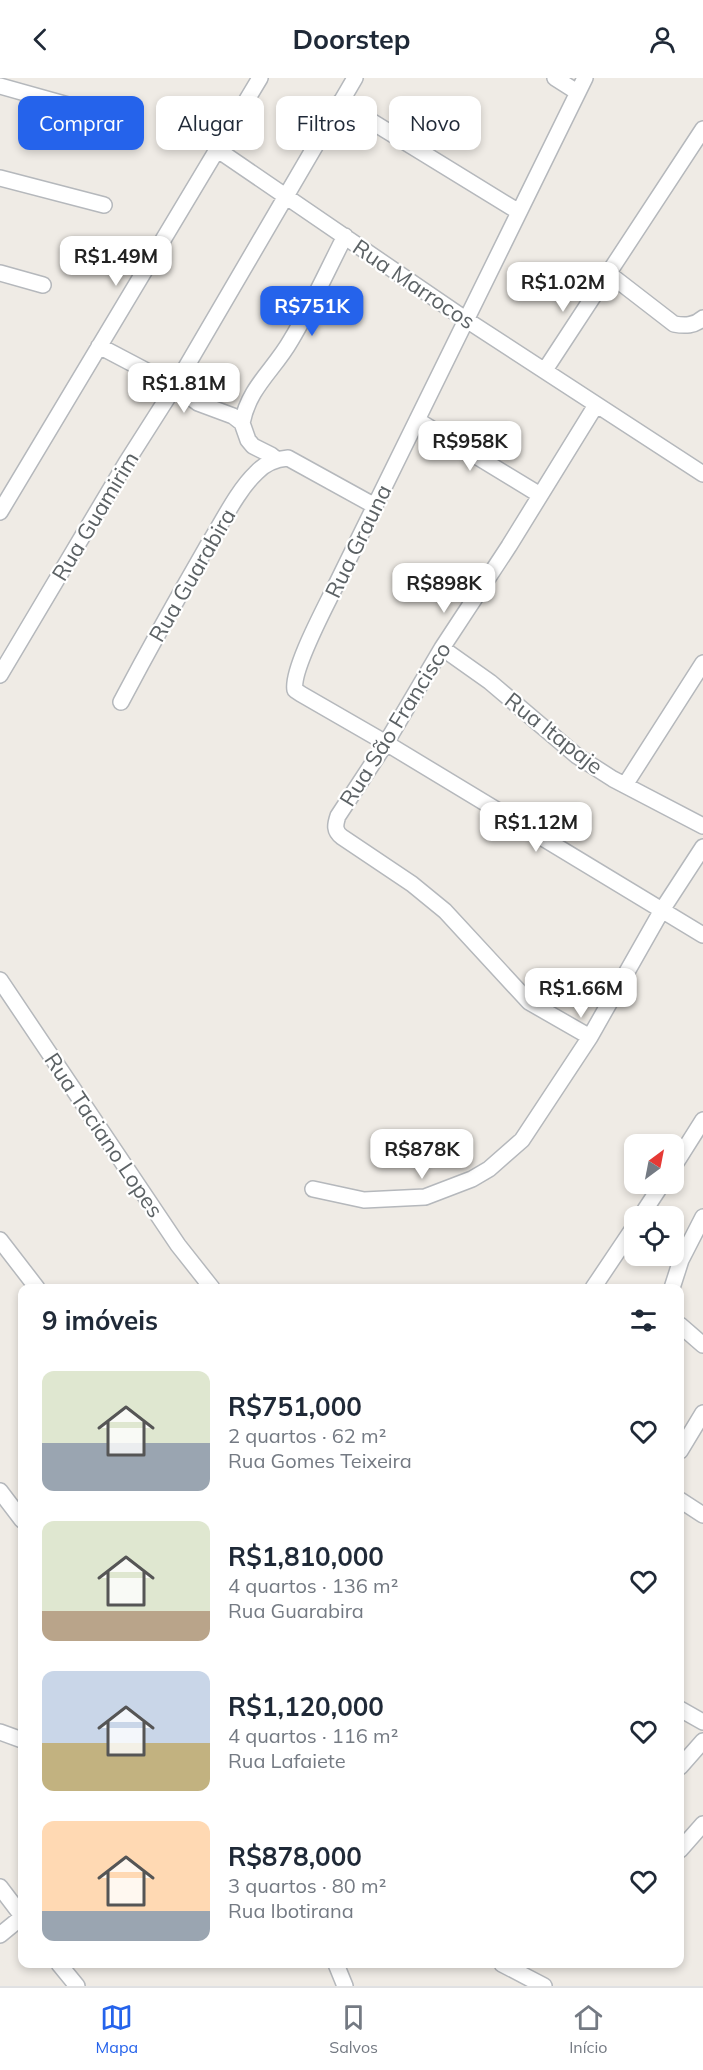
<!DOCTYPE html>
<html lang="pt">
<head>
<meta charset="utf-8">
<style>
  :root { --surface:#fff; --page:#f2f2f3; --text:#1f2937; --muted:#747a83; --line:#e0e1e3; --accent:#2563eb }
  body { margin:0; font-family:Mulish,sans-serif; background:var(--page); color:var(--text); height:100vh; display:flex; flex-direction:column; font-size:22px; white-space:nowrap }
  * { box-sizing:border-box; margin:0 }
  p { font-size:20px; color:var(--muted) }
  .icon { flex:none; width:33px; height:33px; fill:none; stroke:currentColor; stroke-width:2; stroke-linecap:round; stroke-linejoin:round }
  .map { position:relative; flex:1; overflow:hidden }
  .drawer { position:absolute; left:18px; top:1206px; width:666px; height:684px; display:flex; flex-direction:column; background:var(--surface); border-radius:12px; box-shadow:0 3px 9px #0003 }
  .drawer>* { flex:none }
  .banner { position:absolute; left:18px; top:18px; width:668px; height:54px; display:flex; gap:12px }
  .needle { width:39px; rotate:32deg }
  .tools { position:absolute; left:624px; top:1056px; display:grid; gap:12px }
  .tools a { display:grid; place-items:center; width:60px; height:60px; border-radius:12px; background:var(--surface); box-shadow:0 3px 9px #0003; font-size:30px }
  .price { position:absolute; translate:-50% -51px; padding:0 14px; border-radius:12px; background:#fff; color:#222; font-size:20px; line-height:39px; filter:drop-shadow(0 2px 3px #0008) }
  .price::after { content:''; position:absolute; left:50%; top:36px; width:18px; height:14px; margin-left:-9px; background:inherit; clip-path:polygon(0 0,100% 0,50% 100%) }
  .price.selected { background:var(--accent); color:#fff }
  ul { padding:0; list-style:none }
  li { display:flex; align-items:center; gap:18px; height:150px; padding:0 24px }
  li span { display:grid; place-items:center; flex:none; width:168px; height:120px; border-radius:12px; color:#555 }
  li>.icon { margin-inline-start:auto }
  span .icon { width:72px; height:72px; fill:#fffc; stroke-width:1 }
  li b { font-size:26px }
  h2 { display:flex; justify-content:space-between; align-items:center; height:72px; padding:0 24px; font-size:26px }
  .tag { padding:0 21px; border-radius:12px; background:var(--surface); box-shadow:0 3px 9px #0003; font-size:21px; line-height:54px }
  .tag.selected { background:var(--accent); color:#fff }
  header { display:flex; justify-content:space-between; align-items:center; height:78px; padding:0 24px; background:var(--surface); font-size:27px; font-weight:700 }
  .dock { display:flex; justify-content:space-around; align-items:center; height:84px; border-top:2px solid var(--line); background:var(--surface); font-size:16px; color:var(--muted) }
  .dock a { display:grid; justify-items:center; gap:3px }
  .dock .selected { color:var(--accent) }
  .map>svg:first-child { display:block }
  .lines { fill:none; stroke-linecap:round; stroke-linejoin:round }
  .minor-casing { stroke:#b5b8bc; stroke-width:18 }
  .minor { stroke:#fff; stroke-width:15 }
  .labels { text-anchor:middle; stroke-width:4.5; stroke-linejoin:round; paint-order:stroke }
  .street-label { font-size:22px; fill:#5c6265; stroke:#fff }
</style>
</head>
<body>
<header><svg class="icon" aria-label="back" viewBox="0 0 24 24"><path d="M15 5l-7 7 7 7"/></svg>Doorstep<svg class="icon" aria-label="person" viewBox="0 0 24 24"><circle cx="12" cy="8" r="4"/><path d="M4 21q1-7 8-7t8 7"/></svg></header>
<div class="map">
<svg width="703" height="1908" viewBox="0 0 703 1908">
  <rect width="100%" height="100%" fill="#efebe5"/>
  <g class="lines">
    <defs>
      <path id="minor" d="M555 0 577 14
        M585 0 336 507C326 528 291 592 295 612L301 616 386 665 703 857
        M0 8 75 29
        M340 24 519 134
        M218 72 465 241 703 396
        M0 100 104 127
        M0 195 43 207
        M608 195 674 246C685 248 694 248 703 240
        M99 268 175 308 198 325 233 338 242 345 248 362 253 368 271 377 277 382
        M545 292 703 51
        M417 342 540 417
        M242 345C249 309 274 292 291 262 311 229 327 193 345 158
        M0 434 260 0
        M442 570 490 604 577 678 613 701 703 748
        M0 597 126 385 175 308 355 0
        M121 624C149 571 178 519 208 467 222 445 237 413 256 395 264 386 276 381 288 380L375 428
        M625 707 703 585
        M0 902 178 1167 212 1210
        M590 959 529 924 445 833 412 806 342 759C334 753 335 747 338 738L386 665 442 570 509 468 596 327
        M674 1088 703 1042
        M313 1111 364 1122 425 1119 472 1101 489 1091 522 1062 590 959 662 832 703 769
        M641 1138 662 1106
        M0 1162 37 1210
        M593 1210 634 1149
        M672 1210 681 1182 703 1139
        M680 1247 703 1267
        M680 1373 703 1335
        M0 1413 22 1442
        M680 1422 703 1437
        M680 1631 703 1644
        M0 1654 22 1662
        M680 1689 703 1663
        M680 1772 703 1746
        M0 1809 22 1838
        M0 1857 22 1839
        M59 1886 77 1908
        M336 1886 345 1908
        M502 1886 544 1908"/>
    </defs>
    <!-- minor casing -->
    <use href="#minor" class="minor-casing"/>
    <!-- minor -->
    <use href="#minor" class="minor"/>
  </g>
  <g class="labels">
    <!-- street labels -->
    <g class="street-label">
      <text transform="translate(414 206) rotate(34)" y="8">Rua Marrocos</text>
      <text transform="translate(95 438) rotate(-59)" y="8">Rua Guamirim</text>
      <text transform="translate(358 463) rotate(-64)" y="8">Rua Grauna</text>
      <text transform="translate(192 497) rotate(-60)" y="8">Rua Guarabira</text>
      <text transform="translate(395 646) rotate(-58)" y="8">Rua São Francisco</text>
      <text transform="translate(554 655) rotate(38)" y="8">Rua Itapaje</text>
      <text transform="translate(104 1057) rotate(56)" y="8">Rua Taciano Lopes</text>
    </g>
  </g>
</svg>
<div class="tools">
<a><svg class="needle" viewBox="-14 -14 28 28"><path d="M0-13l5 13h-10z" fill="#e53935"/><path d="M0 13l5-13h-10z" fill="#747a83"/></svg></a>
<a><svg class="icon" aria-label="locate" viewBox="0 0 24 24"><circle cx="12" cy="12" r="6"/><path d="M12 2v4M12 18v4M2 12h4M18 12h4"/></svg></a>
</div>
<b class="price" style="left:116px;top:209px">R$1.49M</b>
<b class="price" style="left:563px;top:235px">R$1.02M</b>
<b class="price selected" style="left:312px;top:259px">R$751K</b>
<b class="price" style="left:184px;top:336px">R$1.81M</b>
<b class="price" style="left:470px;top:394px">R$958K</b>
<b class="price" style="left:444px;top:536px">R$898K</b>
<b class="price" style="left:536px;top:775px">R$1.12M</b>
<b class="price" style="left:581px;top:941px">R$1.66M</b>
<b class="price" style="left:422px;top:1102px">R$878K</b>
<div class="banner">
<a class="tag selected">Comprar</a>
<a class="tag">Alugar</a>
<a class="tag">Filtros</a>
<a class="tag">Novo</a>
</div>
<section class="drawer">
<h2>9 imóveis<svg class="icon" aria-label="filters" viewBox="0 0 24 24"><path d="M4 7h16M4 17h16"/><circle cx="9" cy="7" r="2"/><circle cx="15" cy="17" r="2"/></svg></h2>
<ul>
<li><span style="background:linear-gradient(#dfe7d0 60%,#9aa5b1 0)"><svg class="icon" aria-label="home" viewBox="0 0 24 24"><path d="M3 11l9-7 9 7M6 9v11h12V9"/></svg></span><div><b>R$751,000</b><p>2 quartos · 62 m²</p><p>Rua Gomes Teixeira</p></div><svg class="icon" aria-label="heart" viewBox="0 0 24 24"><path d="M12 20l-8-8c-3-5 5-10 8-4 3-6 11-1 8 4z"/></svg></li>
<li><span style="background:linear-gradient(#dfe7d0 75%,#b9a48a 0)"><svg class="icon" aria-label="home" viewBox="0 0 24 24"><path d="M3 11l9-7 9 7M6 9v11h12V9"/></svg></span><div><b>R$1,810,000</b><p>4 quartos · 136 m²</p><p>Rua Guarabira</p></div><svg class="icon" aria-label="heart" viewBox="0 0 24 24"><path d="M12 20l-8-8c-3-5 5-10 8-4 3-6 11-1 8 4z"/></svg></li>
<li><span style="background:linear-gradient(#c9d6e8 60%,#c2b280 0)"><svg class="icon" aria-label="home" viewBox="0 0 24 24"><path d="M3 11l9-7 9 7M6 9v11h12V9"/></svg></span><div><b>R$1,120,000</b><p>4 quartos · 116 m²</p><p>Rua Lafaiete</p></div><svg class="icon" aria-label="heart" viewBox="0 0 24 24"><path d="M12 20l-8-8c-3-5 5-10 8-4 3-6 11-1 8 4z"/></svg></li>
<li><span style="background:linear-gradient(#ffd9b3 75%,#9aa5b1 0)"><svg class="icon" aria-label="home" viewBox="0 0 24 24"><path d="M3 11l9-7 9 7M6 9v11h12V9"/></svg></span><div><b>R$878,000</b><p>3 quartos · 80 m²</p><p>Rua Ibotirana</p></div><svg class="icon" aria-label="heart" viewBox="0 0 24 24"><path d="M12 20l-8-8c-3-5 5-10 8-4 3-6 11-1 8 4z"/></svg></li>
</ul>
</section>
</div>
<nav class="dock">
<a class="selected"><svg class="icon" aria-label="map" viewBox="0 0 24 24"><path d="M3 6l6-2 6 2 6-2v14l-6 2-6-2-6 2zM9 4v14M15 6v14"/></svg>Mapa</a>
<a><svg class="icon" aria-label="saved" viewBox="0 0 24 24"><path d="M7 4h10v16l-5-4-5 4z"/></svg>Salvos</a>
<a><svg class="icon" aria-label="home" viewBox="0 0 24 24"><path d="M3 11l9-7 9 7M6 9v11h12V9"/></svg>Início</a>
</nav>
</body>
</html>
